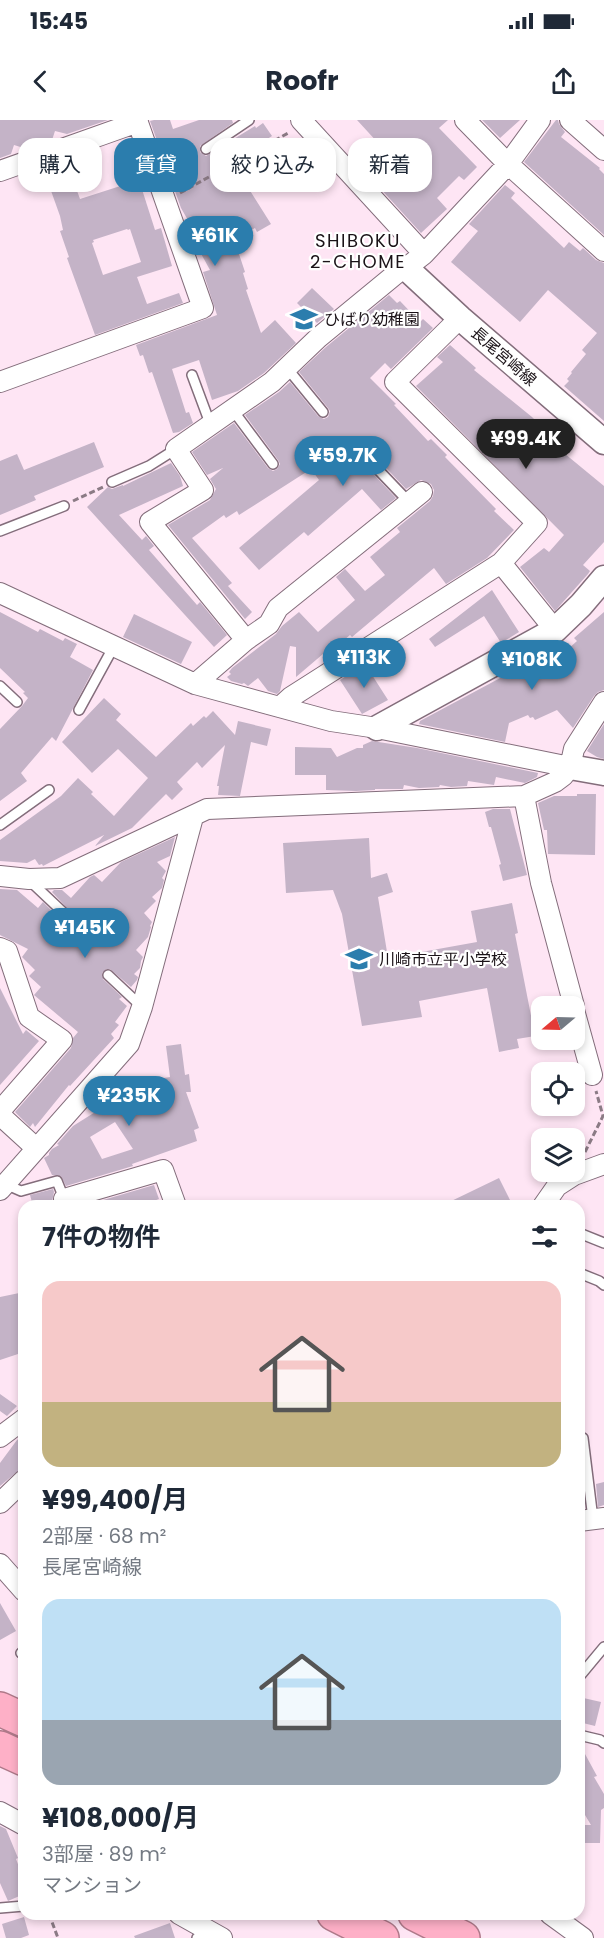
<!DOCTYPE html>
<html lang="ja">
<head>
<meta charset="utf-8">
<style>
  :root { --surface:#fff; --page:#f6f6f7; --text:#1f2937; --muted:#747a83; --accent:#2b7dad }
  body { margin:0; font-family:Poppins,"Noto Sans JP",sans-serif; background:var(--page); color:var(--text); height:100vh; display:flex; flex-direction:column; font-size:22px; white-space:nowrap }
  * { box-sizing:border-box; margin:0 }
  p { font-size:20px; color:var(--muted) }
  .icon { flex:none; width:33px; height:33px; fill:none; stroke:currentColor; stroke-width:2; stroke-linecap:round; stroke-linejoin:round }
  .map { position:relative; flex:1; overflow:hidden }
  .side { position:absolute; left:18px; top:1080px; width:567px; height:720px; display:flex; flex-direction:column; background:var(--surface); border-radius:18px; box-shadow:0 3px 9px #0003 }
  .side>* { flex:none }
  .guide { position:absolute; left:18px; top:18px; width:568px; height:54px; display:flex; gap:12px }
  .needle { width:39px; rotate:251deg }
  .buttons { position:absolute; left:531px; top:876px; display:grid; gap:12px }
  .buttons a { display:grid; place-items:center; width:54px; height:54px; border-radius:12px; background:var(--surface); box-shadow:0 3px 9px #0003; font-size:30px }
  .price { position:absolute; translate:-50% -51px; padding:0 14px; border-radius:21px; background:var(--accent); color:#fff; font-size:20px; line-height:39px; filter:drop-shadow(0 2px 3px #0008) }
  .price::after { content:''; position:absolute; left:50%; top:36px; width:18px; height:14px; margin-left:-9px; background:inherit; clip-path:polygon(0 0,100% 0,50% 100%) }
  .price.on { background:#222; color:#fff }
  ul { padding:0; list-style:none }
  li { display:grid; align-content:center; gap:12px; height:318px; padding:0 24px }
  li span { display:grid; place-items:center; height:186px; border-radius:18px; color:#555 }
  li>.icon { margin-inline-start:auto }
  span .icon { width:108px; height:108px; fill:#fffc; stroke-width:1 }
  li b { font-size:26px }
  h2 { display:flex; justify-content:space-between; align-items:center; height:72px; padding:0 24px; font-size:26px }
  .pill { padding:0 21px; border-radius:18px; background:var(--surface); box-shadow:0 3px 9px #0003; font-size:21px; line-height:54px }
  .pill.on { background:var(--accent); color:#fff }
  .status { display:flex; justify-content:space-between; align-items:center; height:42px; padding:0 30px; background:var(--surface); direction:ltr }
  .status svg { height:16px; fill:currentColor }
  header { display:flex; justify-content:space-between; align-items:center; height:78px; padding:0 24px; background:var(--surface); font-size:27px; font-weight:700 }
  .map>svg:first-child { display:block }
  .building { fill:#c4b3c7; fill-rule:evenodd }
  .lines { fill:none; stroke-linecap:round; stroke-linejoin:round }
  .service-casing { stroke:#836d7b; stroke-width:12 }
  .minor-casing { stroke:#836d7b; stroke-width:22 }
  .tertiary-casing { stroke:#836d7b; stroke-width:27 }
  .motorway-casing { stroke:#ae7989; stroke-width:36 }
  .path { stroke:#8b7b85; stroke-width:3; stroke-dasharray:6 3; stroke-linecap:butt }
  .service { stroke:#fff; stroke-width:9 }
  .minor { stroke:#fff; stroke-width:20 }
  .tertiary { stroke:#fff; stroke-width:24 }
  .motorway { stroke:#feb0c7; stroke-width:33 }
  .labels { text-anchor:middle; stroke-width:4.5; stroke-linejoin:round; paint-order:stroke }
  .poi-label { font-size:16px; fill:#1a1217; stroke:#fff; text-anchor:start }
  .street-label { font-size:16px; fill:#1a1217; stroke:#fff }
  .neighbourhood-label { font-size:18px; letter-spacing:1.5px; fill:#1a1217; stroke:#fff }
</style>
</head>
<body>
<div class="status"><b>15:45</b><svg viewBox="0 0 49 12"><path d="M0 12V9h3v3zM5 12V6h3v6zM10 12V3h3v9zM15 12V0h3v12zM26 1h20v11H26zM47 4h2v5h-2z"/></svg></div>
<header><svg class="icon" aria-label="back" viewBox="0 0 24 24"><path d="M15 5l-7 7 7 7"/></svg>Roofr<svg class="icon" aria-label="share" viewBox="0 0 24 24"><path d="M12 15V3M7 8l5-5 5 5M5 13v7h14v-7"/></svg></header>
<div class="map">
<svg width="604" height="1818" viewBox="0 0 604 1818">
  <rect width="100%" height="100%" fill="#fee5f4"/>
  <!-- building -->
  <path class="building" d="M0 0H108L67 14 55 11 52 20 27 29 14 25 11 34 0 38Z
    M154 0H170L173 9 199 0H232L233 3 200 26V32L206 36 255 6 256 8 263 3 272 16 242 35 258 63 249 69 271 104 257 112 255 108 234 119 245 152 243 153 248 169 246 170 261 213 275 200 296 223 264 253 238 271 212 280 199 240 172 249 186 293 189 292 193 303 179 312 173 313 152 252 149 253 143 235 140 236 136 225 217 195 203 152 210 150 193 119 197 116 181 88 150 1Z
    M357 0H448L439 8 477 47 464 60 459 56 437 78 447 89 421 113 368 55 390 36Z
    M482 0H520L500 18Z
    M556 0H558L559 4 565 12 561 17 600 48 599 49 604 54V115L524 42Z
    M312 30 323 42 314 47 306 35Z
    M68 46 80 79 139 60 155 110 161 108 172 146 137 157 147 184 179 173 183 183 95 215 67 138 69 137 60 111 63 110 60 96 45 54ZM127 109 128 110 130 109 141 142 103 155 92 123 94 122 93 120Z
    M505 65 515 73 511 78 564 128 569 122 580 131 583 128 596 140 604 143V301L564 266 569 261 567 259 572 253 571 252 586 234 582 230 597 213 548 170 520 202 451 142 478 111 469 104Z
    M312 168 334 189 317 203 297 183Z
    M389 175 397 183 400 181 420 202 423 199 433 208 391 249 385 243 370 258 396 284 394 285 428 321 431 319 447 335 445 337 496 389 494 391 514 410 487 438 446 464 434 448 352 517 350 515 325 536 323 534 296 557V527L290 526 280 571 277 574 268 571 258 558 248 566 244 563 242 564 231 561 227 557 231 554 229 552 232 548 276 514 282 506 299 492 318 512 355 480 336 457 345 449 365 471 385 455 370 437 400 412 397 408 430 381 433 376 434 370 431 364 421 360 406 369 370 331 363 330 358 335 360 340 396 378 381 390 362 369 308 416 304 412 259 450 239 428 319 360 311 349 239 395 237 391 226 398 224 395 192 418 232 463 228 466 252 492 245 499 168 405 210 380 216 369 210 359 223 348 207 355 192 332 234 303 268 348 273 351 277 349 280 344 278 340 245 295 279 272 290 262 318 296 324 299 328 297 330 291 328 288 299 252 326 227Z
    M450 225 476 248 474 250 532 297 556 321 553 324 604 366V422L583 445 590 451 588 454 555 491 520 447 544 428 549 432 564 415 416 266 443 242 437 237Z
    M94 322 104 347 34 376 36 380 0 395V341L17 334 24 350Z
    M171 343 180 356 183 366 119 395 142 420 146 416 154 426 149 430 197 485 200 482 227 515 214 527 87 387 108 367 112 369 123 365V366Z
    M492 470 519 512 501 523 484 496 435 527 429 519Z
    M0 492 38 512 40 509 63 521 65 518 77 524 70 537 93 550 56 621 52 617 21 653 27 661 0 681V609L22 586 28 578 23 573 25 572 0 548Z
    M604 492V570L598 572 594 576 573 608 557 590 535 600 533 597 530 598 528 595 509 603 505 622 419 604 420 601 515 550 517 554 546 538 550 545 577 521 574 518Z
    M134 494 192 522 181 544 123 517Z
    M365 544 388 580 362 594 340 560Z
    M104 578 121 594 116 600 156 637 191 603 193 606 204 596 206 598 213 591 235 615 238 601 271 609 267 626 251 622 240 676 218 675 219 666H217L225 625 202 648 197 642 177 662 183 669 172 680 166 674 132 708 95 726 104 715 43 746 42 744 39 745 35 739 27 743 0 741V720L61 676 78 658 93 672 91 674 114 696 148 658 118 629 92 653 62 622Z
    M604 604V639L597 637 587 631Z
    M372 621 417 628 538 653 537 657 525 663 496 657 494 665 468 661 467 666 451 667 440 665 439 667 419 668 404 665 403 669H375V670L356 671 326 670V655H295V627L331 628 337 637 357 628H363V625Z
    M577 674H596L595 735 548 734 547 710H544L538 683 554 676H577Z
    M493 689H510L527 755 503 761 499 745 501 744 491 707H489L485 692Z
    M175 717 170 736 157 742 166 751 162 758 164 760 162 768 152 777 156 781 144 793 152 802 150 806 151 807 148 817 136 830 143 837 141 841 140 848 134 854 138 857 137 860 131 867 110 849H106L102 853 103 859 122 877 119 879 127 886 115 902 119 905 111 914 114 918 70 966 69 965 35 1007 33 1003 30 1007 15 992 71 928 73 918 78 912 34 875 41 867 29 856 35 850 22 837 28 829 0 815V769L17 770 38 788 43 782 61 800 68 801 72 797V793L52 772 54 770H62L71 778 90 757 94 755 102 762 121 742Z
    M369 718 371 758 387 753 393 772 378 777 388 838 477 822 471 791 512 783 518 813 515 814 535 916 517 919 519 928 499 932 487 868 419 881 422 897 362 906 342 794 333 770 286 773 283 723Z
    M0 868 23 914 26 910 39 921 0 965Z
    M181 924 185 955 189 954 191 972H186L199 1008 194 1010 197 1021 132 1044 133 1046 66 1066 61 1056 52 1055 44 1038 49 1035V1033L52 1029 59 1025 57 1024 73 1006 108 984 105 969 107 967 170 957 166 926ZM115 1002 133 1029 102 1039 90 1017Z
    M499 1058 513 1086H441Z
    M154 1065 159 1079 151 1082 152 1086H83Z
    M53 1069 54 1072 52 1082 55 1086H33L30 1075Z
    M24 1172V1232L0 1240V1177Z
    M0 1274 17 1286 7 1296 0 1291Z
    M24 1314V1346L0 1366V1343L17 1320Z
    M604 1362V1385L598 1387 596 1364Z
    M0 1483 16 1511 0 1520Z
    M579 1577 601 1582 595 1606 579 1602Z
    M579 1623 597 1656 594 1657 604 1674V1688L601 1690 600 1723H579V1705H591L579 1685Z
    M0 1706 6 1709 18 1738 16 1739 24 1760V1774L8 1781 0 1763Z
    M24 1797 29 1815 21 1818H6L2 1804Z
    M170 1803 175 1818H135L134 1816Z"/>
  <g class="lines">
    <defs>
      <path id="service" d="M206 29 249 0
        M287 248 323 292
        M192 255 211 306
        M232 289 273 344
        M365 336 409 382
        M112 362 149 346 176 329
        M0 411 64 386
        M0 566 17 582
        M79 590 114 526
        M0 705 49 670
        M30 761 66 795
        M108 855 142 887
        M5 1064 21 1071 57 1061 65 1081
        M579 1113 604 1123
        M579 1153 599 1161 604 1165
        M583 1318 593 1399
        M21 1533 24 1531
        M579 1557 604 1527
        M579 1615 600 1620 604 1623
        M0 1788 24 1786
        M197 1818H198"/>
      <path id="minor" d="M301 0 424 134
        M465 0 508 44 604 131
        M570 0 604 30
        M0 51 138 2
        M0 262 203 188 137 0
        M501 443 555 510
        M0 473 195 564 331 601 377 608 570 647
        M246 520 150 402 203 370 176 329 272 262 318 218 397 153 406 148 424 134 508 44 540 0
        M195 564 246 520 269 504 278 488 422 372
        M280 587 291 577 501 443 537 403 395 262 460 198
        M524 676 541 763 574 886
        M0 756 29 759 60 758 207 689 524 676 555 662 563 656 570 647 574 629 604 582
        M0 828 7 831 29 897 62 920 0 991
        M574 890 592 955
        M0 995 36 1028
        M0 1070 129 924 142 887 193 697
        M64 1079 163 1050 176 1086
        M543 1086 557 1066 574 1055 604 1044
        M0 1317 24 1299
        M0 1383 24 1360
        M579 1401 604 1398
        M0 1444 24 1471
        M0 1692 24 1705
        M179 1794 222 1818
        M550 1794 583 1818"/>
      <path id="tertiary" d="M406 148 460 198 604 322
        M377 608 555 510 581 485 604 458
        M570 647 604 653"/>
      <path id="motorway" d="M0 1589 24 1600
        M0 1628 24 1639
        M334 1794 382 1818
        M415 1794 463 1818"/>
    </defs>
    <!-- service casing -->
    <use href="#service" class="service-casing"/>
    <!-- minor casing -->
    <use href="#minor" class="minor-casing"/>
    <!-- tertiary casing -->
    <use href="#tertiary" class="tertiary-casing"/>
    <!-- motorway casing -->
    <use href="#motorway" class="motorway-casing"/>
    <!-- path -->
    <path class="path" d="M180 73 290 12
      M73 381 103 367
      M585 1032 603 996 596 971
      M49 1794 58 1818"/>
    <!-- service -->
    <use href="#service" class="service"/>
    <!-- minor -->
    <use href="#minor" class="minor"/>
    <!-- tertiary -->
    <use href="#tertiary" class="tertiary"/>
    <!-- motorway -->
    <use href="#motorway" class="motorway"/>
  </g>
  <!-- icons -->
  <defs>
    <symbol id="school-bare" viewBox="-9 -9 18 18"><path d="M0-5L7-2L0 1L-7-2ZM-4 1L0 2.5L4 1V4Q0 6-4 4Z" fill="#2b7dad" stroke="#fff" stroke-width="2.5" paint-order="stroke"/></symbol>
  </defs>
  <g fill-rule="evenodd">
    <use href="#school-bare" x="285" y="180" width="38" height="38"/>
    <use href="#school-bare" x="340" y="820" width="38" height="38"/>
  </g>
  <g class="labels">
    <!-- poi labels -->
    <g class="poi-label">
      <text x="324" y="205">ひばり幼稚園</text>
      <text x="379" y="845">川崎市立平小学校</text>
    </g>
    <!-- street labels -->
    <g class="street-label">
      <text transform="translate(504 236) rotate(41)" y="6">長尾宮崎線</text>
    </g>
    <!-- neighbourhood labels -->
    <g class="neighbourhood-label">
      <text x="358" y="127">SHIBOKU<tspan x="358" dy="21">2-CHOME</tspan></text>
    </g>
  </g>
</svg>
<div class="buttons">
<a><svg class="needle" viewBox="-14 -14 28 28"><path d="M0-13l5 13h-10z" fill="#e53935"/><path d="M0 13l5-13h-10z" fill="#747a83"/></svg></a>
<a><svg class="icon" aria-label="locate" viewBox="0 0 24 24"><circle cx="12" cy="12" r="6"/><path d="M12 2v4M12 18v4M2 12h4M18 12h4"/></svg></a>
<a><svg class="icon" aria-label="layers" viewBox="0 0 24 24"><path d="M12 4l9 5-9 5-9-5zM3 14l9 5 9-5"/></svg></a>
</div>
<b class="price" style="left:215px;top:147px">¥61K</b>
<b class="price on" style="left:526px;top:350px">¥99.4K</b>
<b class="price" style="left:343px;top:367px">¥59.7K</b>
<b class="price" style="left:364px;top:569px">¥113K</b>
<b class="price" style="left:532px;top:571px">¥108K</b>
<b class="price" style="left:85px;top:839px">¥145K</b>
<b class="price" style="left:129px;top:1007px">¥235K</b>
<div class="guide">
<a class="pill">購入</a>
<a class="pill on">賃貸</a>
<a class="pill">絞り込み</a>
<a class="pill">新着</a>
</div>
<section class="side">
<h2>7件の物件<svg class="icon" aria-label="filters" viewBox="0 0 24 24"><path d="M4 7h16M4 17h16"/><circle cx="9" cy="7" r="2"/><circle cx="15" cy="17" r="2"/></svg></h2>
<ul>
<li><span style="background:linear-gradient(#f6c9c9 65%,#c2b280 0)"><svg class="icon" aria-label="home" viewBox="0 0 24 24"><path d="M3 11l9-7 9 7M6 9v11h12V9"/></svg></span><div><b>¥99,400/月</b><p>2部屋 · 68 m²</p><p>長尾宮崎線</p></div></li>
<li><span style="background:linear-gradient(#bfe0f5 65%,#9aa5b1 0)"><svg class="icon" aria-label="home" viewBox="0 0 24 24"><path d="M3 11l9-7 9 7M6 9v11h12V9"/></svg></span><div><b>¥108,000/月</b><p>3部屋 · 89 m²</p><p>マンション</p></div></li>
</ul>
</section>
</div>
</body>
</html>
